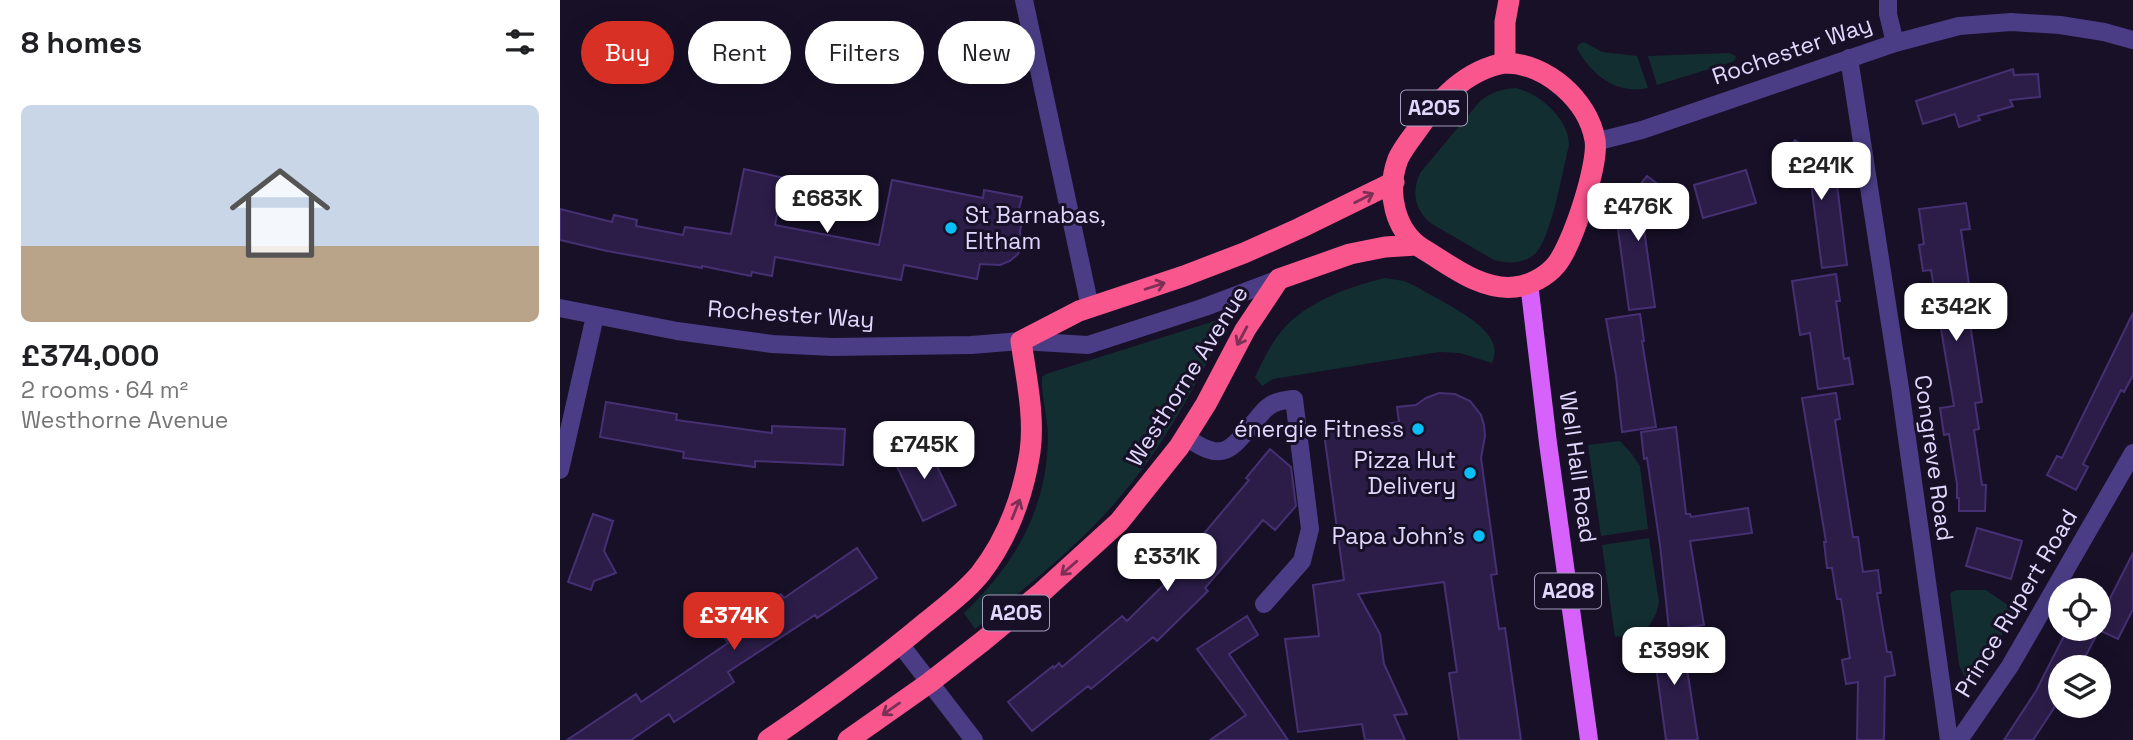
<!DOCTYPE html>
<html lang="en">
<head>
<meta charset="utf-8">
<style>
  :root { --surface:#fff; --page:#f2f2f2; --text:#202124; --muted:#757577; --line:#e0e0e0; --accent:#d93025 }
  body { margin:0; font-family:"Space Grotesk",sans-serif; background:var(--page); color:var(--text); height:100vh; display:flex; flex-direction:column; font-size:26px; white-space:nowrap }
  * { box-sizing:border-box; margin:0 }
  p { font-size:23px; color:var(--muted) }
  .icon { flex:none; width:38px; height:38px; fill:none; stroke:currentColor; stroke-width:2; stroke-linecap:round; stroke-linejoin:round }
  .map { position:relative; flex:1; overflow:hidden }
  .drawer { display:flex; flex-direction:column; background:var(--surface); width:560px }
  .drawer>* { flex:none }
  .top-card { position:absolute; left:21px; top:21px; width:665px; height:63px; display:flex; gap:14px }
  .tools { position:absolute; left:1488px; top:578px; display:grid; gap:14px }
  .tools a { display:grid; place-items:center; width:63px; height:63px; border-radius:50%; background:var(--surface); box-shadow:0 7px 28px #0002; font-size:35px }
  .price { position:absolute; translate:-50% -60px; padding:0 16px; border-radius:14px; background:#fff; color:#222; font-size:23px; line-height:46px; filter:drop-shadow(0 2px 4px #0008) }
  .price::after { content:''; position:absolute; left:50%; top:42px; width:21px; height:16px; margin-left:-10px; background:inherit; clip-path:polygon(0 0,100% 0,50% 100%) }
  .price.selected { background:var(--accent); color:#fff }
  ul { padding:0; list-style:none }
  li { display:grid; align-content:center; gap:14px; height:371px; padding:0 21px }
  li+li { border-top:2px solid var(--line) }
  li span { display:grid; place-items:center; height:217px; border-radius:10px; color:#555 }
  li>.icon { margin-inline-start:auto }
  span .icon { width:126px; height:126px; fill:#fffc; stroke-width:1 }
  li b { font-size:30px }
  h2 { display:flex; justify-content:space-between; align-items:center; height:84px; padding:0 21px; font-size:30px }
  .chip { padding:0 24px; border-radius:32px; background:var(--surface); box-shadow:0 7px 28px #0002; font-size:24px; line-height:63px }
  .chip.selected { background:var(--accent); color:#fff }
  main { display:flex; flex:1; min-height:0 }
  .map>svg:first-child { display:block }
  .green { fill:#132e31 }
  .building { fill:#2b1d48; stroke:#463073; stroke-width:2 }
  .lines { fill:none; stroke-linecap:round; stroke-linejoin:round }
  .minor { stroke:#4a3d85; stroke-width:18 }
  .major { stroke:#d762fb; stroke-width:18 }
  .highway { stroke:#fa568e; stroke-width:21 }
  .oneway { stroke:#7d3055 }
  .poi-dot { fill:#09bff8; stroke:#171027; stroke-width:2.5 }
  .labels { text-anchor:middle; stroke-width:6; stroke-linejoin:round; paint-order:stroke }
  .shield { fill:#171027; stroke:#a49cbe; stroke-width:2 }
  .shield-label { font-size:21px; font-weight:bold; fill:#e1d8fe }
  .street-label { font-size:23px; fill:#e1d8fe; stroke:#171027 }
  .poi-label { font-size:23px; fill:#e1d8fe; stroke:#171027; text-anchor:end }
</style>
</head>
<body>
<main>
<section class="drawer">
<h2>8 homes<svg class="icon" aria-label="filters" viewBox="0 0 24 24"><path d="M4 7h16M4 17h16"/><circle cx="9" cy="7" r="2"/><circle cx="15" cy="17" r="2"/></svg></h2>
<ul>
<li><span style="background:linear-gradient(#c9d6e8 65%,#b9a48a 0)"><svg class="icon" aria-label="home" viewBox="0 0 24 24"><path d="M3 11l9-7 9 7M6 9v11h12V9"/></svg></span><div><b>£374,000</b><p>2 rooms · 64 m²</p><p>Westhorne Avenue</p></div></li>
</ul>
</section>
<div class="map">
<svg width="1573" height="740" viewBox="0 0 1573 740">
  <rect width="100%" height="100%" fill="#171027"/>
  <!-- green -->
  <path class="green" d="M1024 42 1042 52 1077 56 1088 88C1057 95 1031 75 1017 48L1019 44Z
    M1169 53 1176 56 1175 60 1172 62 1097 85 1088 56Z
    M956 88C980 94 1009 119 1009 145 1003 169 991 239 975 254 963 264 948 264 934 260L872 224C855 210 851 194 860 173L920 101C932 92 941 89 956 88Z
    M825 278 844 281 855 286C875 298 923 320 932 341 936 349 935 356 932 363L900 353 879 352 713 379 702 386 695 377C704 359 712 340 727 325 752 300 791 286 825 278Z
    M664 318H667V322C638 381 607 441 565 491 522 544 467 586 415 629L404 613C455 564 487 510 488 437 488 417 481 397 482 377L486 374Z
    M1060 441 1071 453 1080 466 1088 529 1041 536 1028 445Z
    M1089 538 1099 602 1096 614 1084 634 1055 637 1042 545Z
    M1396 590H1426L1455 610 1419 677 1412 680 1405 678 1399 665 1390 593Z"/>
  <!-- building -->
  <path class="building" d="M1453 69 1454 75 1478 74 1480 97 1450 100 1453 106 1418 116 1420 120 1399 127 1395 114 1363 124 1356 101Z
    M1235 140 1275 169 1287 265 1262 268 1251 183 1219 160Z
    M184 169 224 178 215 225 319 245 332 180 423 198 424 190 462 197 459 209 464 213 460 231 461 247 458 254 450 261 440 265 420 264 417 279 344 265 341 280 215 257 212 276 192 272 191 276 142 266V268L47 251 0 240V209L52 222 54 215 77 220 76 226 123 235 125 227 171 234Z
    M1186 170 1196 203 1143 218 1134 185Z
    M1087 176 1107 191 1083 222 1095 307 1069 310 1056 215Z
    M1406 203 1410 229 1401 230 1410 291H1405L1422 402 1415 403 1419 429 1414 430 1422 485H1426L1425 511H1399V498H1397V484L1389 434 1384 435 1380 408 1394 406 1371 270 1363 271 1359 245 1364 244 1359 209Z
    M1276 274 1280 301H1276L1280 329 1284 359 1289 358 1293 384 1258 389 1250 333 1240 335 1232 281Z
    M1573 313V375L1564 392 1561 390 1523 464 1528 467 1516 490 1487 475 1497 456 1502 458Z
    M1080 314 1084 341H1082L1096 427 1062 432 1056 376 1046 319Z
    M879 393 895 394 910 401 921 415 924 425 925 436 921 458 937 574 931 575 939 629 945 628 961 740H899L889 673 897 672 884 582 798 594 820 634 824 664 847 714 834 715 845 740H805L802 724 738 732 725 639 759 636 753 585 784 580 764 433 839 422 837 407 856 405 866 398Z
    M1276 393 1280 419 1275 420 1293 537H1298L1303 572 1318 570 1321 593H1317L1322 623 1327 652H1331L1335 675 1325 677 1324 740H1297L1298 682 1286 684 1282 660 1290 658 1281 599H1277L1272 568H1267L1264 542H1266L1242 398Z
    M46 402 117 414 116 420 212 433V426L285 429 283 465 195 461V467L123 458 124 452 40 437Z
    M1116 427 1126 514H1130L1131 517 1188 508 1192 533 1130 541 1144 625 1109 630 1100 545 1087 458 1084 459 1081 432Z
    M364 440 396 505 363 521 332 456Z
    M710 449 731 467 736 506 715 530 703 520 645 588 648 591 597 641 593 637 531 689 528 686 472 731 448 702 493 666 494 668 499 663 502 667 562 616 567 621 629 560 625 556 689 480 686 478Z
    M33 514 53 521 44 551 56 573 34 581 31 590 8 582Z
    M1417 528 1462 541 1451 579 1406 566Z
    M297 548 317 578 257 618 255 615 168 672 174 682 114 722 109 714 71 740H7L76 694 81 702 168 643 162 634 221 594 224 598Z
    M1573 553V609L1558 639 1539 630 1520 667H1500V699L1473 740H1444L1476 691 1508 628H1538V622Z
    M687 616 698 635 669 654 728 740H650L686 715 637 649Z
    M1125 634 1128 661 1126 662 1138 740H1106L1096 666H1093L1090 639Z"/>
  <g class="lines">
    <!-- minor -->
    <path class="minor" d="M464 0 530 307
      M1328 0V14L1335 43
      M1289 58 1340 388 1389 740
      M1035 142 1082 130 1335 43 1399 26 1451 22 1500 25 1544 32 1573 40
      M0 308 117 331 212 344 272 347 411 345 461 341 528 345 645 307 719 279
      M626 437C664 464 670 450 697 419 700 415 704 410 708 407 715 401 725 400 734 399L750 529 742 561 704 604
      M0 470 35 316
      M340 644 414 740
      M1399 740 1450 666 1573 453"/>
    <!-- major -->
    <path class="major" d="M969 283 988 443 1029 740"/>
    <!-- highway -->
    <path class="highway" d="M945 63C986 63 1028 100 1035 140 1039 164 1012 246 996 265 986 277 970 285 955 287 921 291 890 265 863 249 834 231 826 191 838 159 842 150 849 141 855 133 877 101 905 70 945 63Z
      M945 63V22L949 0
      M208 740C262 703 315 665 365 623 384 608 405 592 420 574 448 538 463 496 470 452 475 416 466 377 461 341L519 311 624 276 684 253 740 228 834 182
      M288 740 369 683 423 641 482 592 559 522 619 447 646 404 685 330 719 279 790 254 825 247 857 245"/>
  </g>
  <!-- one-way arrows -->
  <defs><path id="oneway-shaft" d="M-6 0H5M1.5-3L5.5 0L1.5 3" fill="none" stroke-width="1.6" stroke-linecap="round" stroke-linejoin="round" transform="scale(1.75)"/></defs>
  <g class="oneway">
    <use href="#oneway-shaft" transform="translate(804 198) rotate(-27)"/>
    <use href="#oneway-shaft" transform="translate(595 286) rotate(-18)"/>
    <use href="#oneway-shaft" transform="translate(682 336) rotate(118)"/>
    <use href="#oneway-shaft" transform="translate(456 509) rotate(-68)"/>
    <use href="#oneway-shaft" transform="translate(509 568) rotate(139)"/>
    <use href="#oneway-shaft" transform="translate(331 709) rotate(145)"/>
  </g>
  <!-- markers -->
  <g class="poi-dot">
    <circle cx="391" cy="228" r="7"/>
    <circle cx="858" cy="429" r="7"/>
    <circle cx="910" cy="473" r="7"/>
    <circle cx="919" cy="536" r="7"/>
  </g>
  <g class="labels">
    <!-- shield labels -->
    <g class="shield">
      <rect x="841" y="90.5" width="66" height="35" rx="5"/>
      <rect x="975" y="573.5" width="66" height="35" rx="5"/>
      <rect x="423" y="595.5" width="66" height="35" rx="5"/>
    </g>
    <g class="shield-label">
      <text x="874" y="115">A205</text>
      <text x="1008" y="598">A208</text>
      <text x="456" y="620">A205</text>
    </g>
    <!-- street labels -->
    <g class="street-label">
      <text transform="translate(1232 50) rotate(-19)" y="8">Rochester Way</text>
      <text transform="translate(231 314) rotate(4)" y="8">Rochester Way</text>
      <text transform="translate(627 376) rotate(-58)" y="8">Westhorne Avenue</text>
      <text transform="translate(1374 458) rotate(82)" y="8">Congreve Road</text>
      <text transform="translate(1018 467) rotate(82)" y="8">Well Hall Road</text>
      <text transform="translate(1456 603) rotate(-59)" y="8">Prince Rupert Road</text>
    </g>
    <!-- poi labels -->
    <g class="poi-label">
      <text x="405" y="223" text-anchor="start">St Barnabas,<tspan x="405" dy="26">Eltham</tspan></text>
      <text x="844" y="437">énergie Fitness</text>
      <text x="896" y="468">Pizza Hut<tspan x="896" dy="26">Delivery</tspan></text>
      <text x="905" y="544">Papa John's</text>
    </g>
  </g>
</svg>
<div class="tools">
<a><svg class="icon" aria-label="locate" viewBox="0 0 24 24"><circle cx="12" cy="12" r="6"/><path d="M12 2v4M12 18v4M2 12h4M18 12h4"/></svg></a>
<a><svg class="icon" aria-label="layers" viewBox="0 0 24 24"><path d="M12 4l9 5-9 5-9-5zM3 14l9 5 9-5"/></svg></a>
</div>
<b class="price" style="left:1261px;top:202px">£241K</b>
<b class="price" style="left:267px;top:235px">£683K</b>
<b class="price" style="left:1078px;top:243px">£476K</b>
<b class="price" style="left:1396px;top:343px">£342K</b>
<b class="price" style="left:364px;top:481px">£745K</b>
<b class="price" style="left:607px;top:593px">£331K</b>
<b class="price selected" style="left:174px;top:652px">£374K</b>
<b class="price" style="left:1114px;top:687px">£399K</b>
<div class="top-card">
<a class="chip selected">Buy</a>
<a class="chip">Rent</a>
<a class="chip">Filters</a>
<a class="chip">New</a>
</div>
</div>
</main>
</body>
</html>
